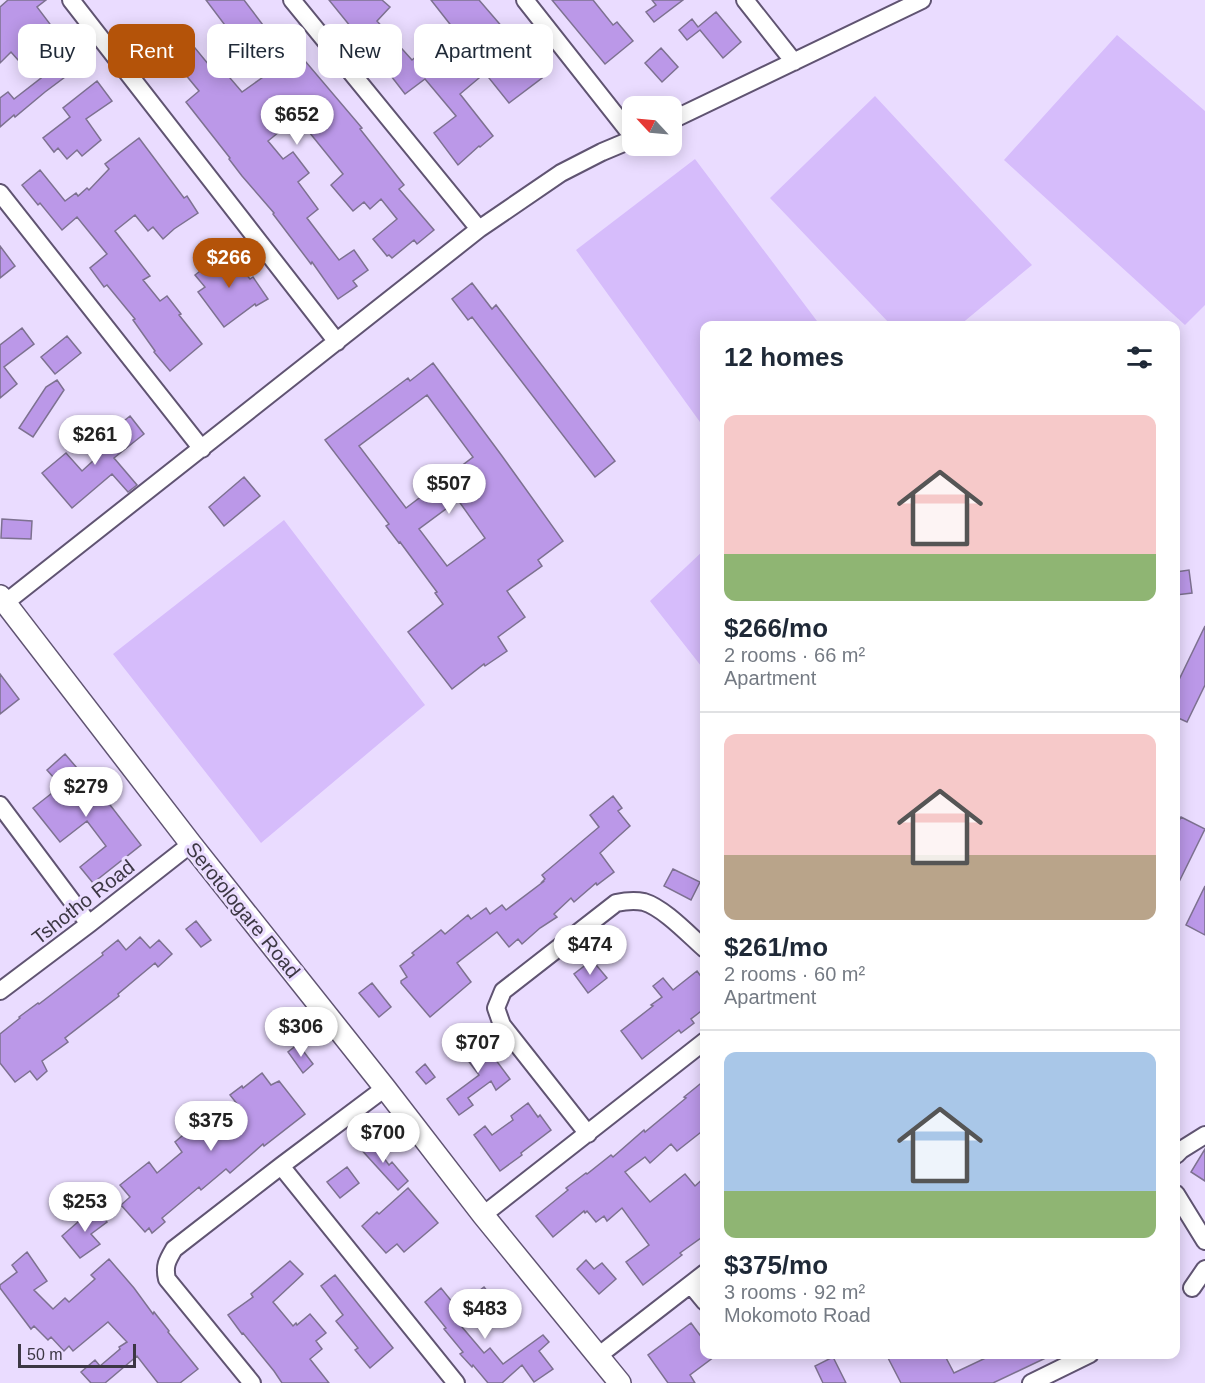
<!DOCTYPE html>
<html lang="en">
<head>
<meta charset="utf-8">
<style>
  :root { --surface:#fff; --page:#f2f2f3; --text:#1f2937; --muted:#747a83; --line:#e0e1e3; --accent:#b45309 }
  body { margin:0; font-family:Helvetica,sans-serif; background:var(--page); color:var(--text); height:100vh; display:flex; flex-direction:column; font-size:22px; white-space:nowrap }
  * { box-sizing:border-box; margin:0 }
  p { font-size:20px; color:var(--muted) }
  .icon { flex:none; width:33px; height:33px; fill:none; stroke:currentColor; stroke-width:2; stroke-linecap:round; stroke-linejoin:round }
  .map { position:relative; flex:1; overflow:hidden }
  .panel { position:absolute; left:700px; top:321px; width:480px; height:1038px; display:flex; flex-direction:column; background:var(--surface); border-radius:12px; box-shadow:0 3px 15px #0003 }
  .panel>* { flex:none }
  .top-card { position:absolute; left:18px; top:24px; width:570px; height:54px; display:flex; gap:12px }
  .needle { width:39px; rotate:296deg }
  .buttons { position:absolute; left:622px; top:96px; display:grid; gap:12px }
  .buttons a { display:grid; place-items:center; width:60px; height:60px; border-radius:12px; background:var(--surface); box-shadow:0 3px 15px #0003; font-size:30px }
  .scale { position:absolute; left:18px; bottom:15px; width:118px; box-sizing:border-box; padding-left:6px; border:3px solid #3c3744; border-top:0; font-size:16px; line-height:21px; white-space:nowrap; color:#3c3744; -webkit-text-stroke:4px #eadcff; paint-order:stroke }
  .price { position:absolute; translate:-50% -51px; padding:0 14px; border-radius:21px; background:#fff; color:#222; font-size:20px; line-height:39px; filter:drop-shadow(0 2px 3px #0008) }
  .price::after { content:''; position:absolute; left:50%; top:36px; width:18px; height:14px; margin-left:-9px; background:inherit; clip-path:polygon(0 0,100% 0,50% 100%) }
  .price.current { background:var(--accent); color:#fff }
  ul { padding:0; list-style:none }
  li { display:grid; align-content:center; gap:12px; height:318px; padding:0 24px }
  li+li { border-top:2px solid var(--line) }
  li span { display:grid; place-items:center; height:186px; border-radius:12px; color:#555 }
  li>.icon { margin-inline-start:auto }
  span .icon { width:108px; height:108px; fill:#fffc; stroke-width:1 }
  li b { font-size:26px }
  h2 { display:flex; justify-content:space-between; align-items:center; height:72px; padding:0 24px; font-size:26px }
  .pill { padding:0 21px; border-radius:12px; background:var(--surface); box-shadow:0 3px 15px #0003; font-size:21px; line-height:54px }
  .pill.current { background:var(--accent); color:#fff }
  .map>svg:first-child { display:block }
  .green { fill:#d6bcfb }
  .building { fill:#bb98e8; stroke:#7d7190; stroke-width:1.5; fill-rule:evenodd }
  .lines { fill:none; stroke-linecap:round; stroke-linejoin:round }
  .minor-casing { stroke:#605472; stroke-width:20 }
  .tertiary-casing { stroke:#605472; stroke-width:24 }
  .minor { stroke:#fff; stroke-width:16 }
  .tertiary { stroke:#fff; stroke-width:21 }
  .labels { text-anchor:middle; stroke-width:6; stroke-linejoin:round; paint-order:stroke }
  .street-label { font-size:20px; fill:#3c3744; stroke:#eadcff }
</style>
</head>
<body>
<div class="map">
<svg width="1205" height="1383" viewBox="0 0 1205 1383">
  <rect width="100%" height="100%" fill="#eadcff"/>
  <!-- green -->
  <path class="green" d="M1117 35 1205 111V305L1185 325 1004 160Z
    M875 96 1032 265 960 325H891L770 198Z
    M695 159 820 325 705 326V429L576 250Z
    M284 520 425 705 261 843 113 654Z
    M705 549V671L650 601Z"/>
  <!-- building -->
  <path class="building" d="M8 0H46L37 7 81 65 45 92 15 117 14 115 0 127V98L8 92 14 99 41 78 24 55 19 61 11 52 0 63V7Z
    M206 0H244L263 25 260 27 291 63 300 55 362 128 360 129 404 185 399 189 434 230 417 244 414 240 392 258 389 255 387 256 373 239 397 219 381 199 370 209 364 202 353 211 331 185 343 174 301 122 294 128 290 123 268 141 283 159 293 152 309 173 298 182 318 209 307 218 339 260 354 250 368 270 353 281 357 286 338 299 312 262 311 264 273 214 274 213 242 176 229 159 230 158 186 102 199 91 185 74 193 67 184 56 195 48 218 76 224 71 242 92 266 75 246 53Z
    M329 0H382L390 7 377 21 412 60 418 55 422 60 446 42 442 37 453 28 431 0H479L504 29 507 27 520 43 516 46 542 78 509 103 485 73 460 94 493 136 480 147 479 146 458 165 434 133 456 116 425 79 405 94 381 63 380 65 366 50 368 48Z
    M552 0H593L613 25 617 22 633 41 605 64Z
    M652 0H683L654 22 646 12 656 5Z
    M716 12 741 42 723 58 700 30 687 40 679 30 692 19 698 27Z
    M661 48 678 67 662 82 645 63Z
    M97 81 112 101 86 119 101 140 82 156 77 150 67 159 58 148 54 152 43 138 70 117 63 108Z
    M139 138 184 198 187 196 198 213 174 229 163 239 153 227 148 231 135 215 115 231 150 276 143 280 160 301 167 296 181 314 179 315 202 344 170 371 154 352 155 351 133 320 135 319 107 285 104 287 90 268 107 254 77 217 62 230 40 203 38 205 22 185 40 170 65 201 76 193 78 196 87 188 89 190 109 169 105 164Z
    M0 246 15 266 0 278Z
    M229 253 250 279 253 277 268 299 256 306 255 304 224 327 198 292 205 287 195 275 222 254 225 257Z
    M472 283 492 309 496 305 615 461 595 477 472 317 468 320 452 299Z
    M22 328 34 344 4 367 17 384 0 398V345Z
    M67 336 81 353 55 374 41 357Z
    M433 363 502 456 563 541 538 560 542 566 507 591 525 617 498 637 507 651 485 666 484 664 452 689 408 632 443 604 435 593 437 592 400 542 399 543 386 526 389 524 325 440 408 378 410 381ZM427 395 473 457 406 508 359 446ZM458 500 485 538 447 566 419 529Z
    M57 380 64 390 33 437 19 428 46 387Z
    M130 416 144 434 114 458 137 485 128 492 112 474 72 508 42 473 66 453 82 471 105 450 98 442Z
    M244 477 260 496 224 526 209 507Z
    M2 519 32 521 31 539 1 538Z
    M1189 570 1192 593 1176 595V572Z
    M1205 626V685L1187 722 1176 717V686Z
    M0 674 19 699 0 714Z
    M65 754 95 789 97 788 141 845 93 883 80 867 106 846 87 821 60 842 33 808 61 786 47 770Z
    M613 796 622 808 618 811 630 826 600 853 614 872 597 885 596 883 574 902 571 898 554 914 557 917 540 928 522 944 518 939 509 947 497 932 457 963 471 982 430 1017 401 983V981L407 977 400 966 414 955 412 953 441 930 445 934 468 915 471 919 486 908 490 914 502 905 506 910 543 882H542L545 879 542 875 599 827 590 815Z
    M1181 817 1205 829 1176 888V827Z
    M673 869 700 882 691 900 664 886Z
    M1205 886V935L1186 925Z
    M196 921 211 940 201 947 186 929Z
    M140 937 150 948 159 940 172 954 158 967 155 963 118 994 119 996 65 1038 68 1042 42 1061 47 1071 37 1080 30 1071 15 1082 0 1063V1034L20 1018 19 1017 38 1003 39 1004 103 955 102 953 118 940 126 950Z
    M592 960 607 978 588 993 574 974Z
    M697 971 705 982V1008L691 1019 694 1023 681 1033 679 1030 642 1059 621 1031 653 1006 651 1005 662 997 653 986 663 978 673 990Z
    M372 983 391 1007 379 1017 359 993Z
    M478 1036 510 1079 496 1090 491 1081 468 1098 473 1105 459 1115 447 1099 479 1075 460 1050Z
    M298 1044 313 1064 303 1073 288 1052Z
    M425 1064 435 1077 426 1084 416 1072Z
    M262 1073 271 1085 279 1081 305 1114 264 1146 263 1144 230 1173 226 1169 201 1190 199 1187 162 1218 165 1222 152 1233 149 1228 145 1232 121 1205 130 1197 120 1185 149 1162 157 1173 182 1152 175 1142 188 1131 191 1134 201 1127 207 1136 221 1125 241 1109 230 1095 242 1086 243 1088Z
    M705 1080V1129L677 1151 671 1144 650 1163 645 1157 625 1172 650 1202 685 1174 695 1186 705 1177V1235L680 1253 682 1255 643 1285 626 1262 649 1245 622 1208 607 1221 604 1216 596 1222 587 1211 585 1213 584 1211 553 1237 536 1216 568 1190 566 1188 586 1173 587 1174 611 1155 613 1157 644 1130 645 1132 686 1098 684 1097Z
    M528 1103 538 1117 540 1115 551 1130 521 1153 522 1155 500 1171 474 1135 485 1126 492 1135 513 1120 511 1116Z
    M369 1138 389 1165 392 1162 408 1181 398 1190 358 1146Z
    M1205 1149V1181L1191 1172Z
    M347 1167 359 1183 340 1198 327 1182Z
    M408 1188 438 1223 404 1252 397 1244 386 1253 362 1226 377 1212 379 1214Z
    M96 1206 107 1222 91 1234 100 1244 80 1258 62 1236Z
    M27 1252 47 1281 34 1290 53 1309 65 1298 69 1302 95 1279 91 1275 109 1259 134 1288 153 1314 154 1312 169 1331 168 1332 198 1369 180 1383H158L137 1356 105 1383H91L81 1372 95 1360 100 1366 120 1349 119 1347 127 1342 108 1322 73 1351 69 1346 64 1351 51 1337 48 1340 34 1326 31 1329 0 1288V1285L17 1272 12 1265Z
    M586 1260 594 1269 602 1263 616 1279 599 1294 577 1269Z
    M290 1261 303 1274 273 1302 293 1326 296 1323 297 1325 310 1314 326 1333 316 1341 322 1349 310 1359 329 1383H282L274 1371 243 1333 242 1334 228 1315 253 1297 251 1294Z
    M335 1275 393 1348 370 1368 355 1350 358 1348 336 1321 343 1315 321 1286Z
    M484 1287 495 1301 462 1327 484 1353 490 1348 503 1364 543 1335 549 1342 539 1351 553 1369 534 1382 522 1365 502 1383H488L473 1365 472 1367 460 1354 463 1352 444 1329 446 1328 425 1302 441 1288 457 1308Z
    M691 1323 705 1342V1354H718L690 1375 695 1383H668L648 1355Z
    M886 1354H944L954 1373 994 1354H1054L993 1383H901Z
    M833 1357 846 1383H823L815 1366Z"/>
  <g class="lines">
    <defs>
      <path id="minor" d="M71 0 337 342
        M292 0 479 229
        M525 0 633 137
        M745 0 794 62
        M672 120 922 0
        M0 193 202 449
        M5 603 479 229 561 173 602 152 633 139
        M0 805 89 924
        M0 991 89 924 191 844
        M588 1134 502 1025 496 1008 503 991 616 903C625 901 635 900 644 902 664 908 689 935 705 949
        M1176 1155 1181 1150 1205 1135
        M281 1166 456 1383
        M1176 1194 1205 1241
        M483 1215 705 1041
        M691 1285 705 1302
        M1192 1288 1205 1269
        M598 1356 705 1273
        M252 1383 167 1279C164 1266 167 1261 174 1249L281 1166 385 1088
        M1031 1383 1090 1354"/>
      <path id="tertiary" d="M0 596 191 844 385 1088 483 1215 620 1383"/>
    </defs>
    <!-- minor casing -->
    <use href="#minor" class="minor-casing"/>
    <!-- tertiary casing -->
    <use href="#tertiary" class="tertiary-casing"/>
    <!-- minor -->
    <use href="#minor" class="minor"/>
    <!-- tertiary -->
    <use href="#tertiary" class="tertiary"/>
  </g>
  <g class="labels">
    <!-- street labels -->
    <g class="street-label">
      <text transform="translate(83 902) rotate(-38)" y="7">Tshotho Road</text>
      <text transform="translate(243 910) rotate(51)" y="7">Serotologare Road</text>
    </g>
  </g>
</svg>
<div class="buttons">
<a><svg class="needle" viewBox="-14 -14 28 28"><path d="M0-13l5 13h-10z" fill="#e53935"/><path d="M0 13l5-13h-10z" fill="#747a83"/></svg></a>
</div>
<div class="scale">50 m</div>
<b class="price" style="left:297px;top:146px">$652</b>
<b class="price current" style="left:229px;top:289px">$266</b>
<b class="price" style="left:95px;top:466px">$261</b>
<b class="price" style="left:449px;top:515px">$507</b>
<b class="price" style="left:86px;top:818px">$279</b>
<b class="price" style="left:590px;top:976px">$474</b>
<b class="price" style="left:301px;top:1058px">$306</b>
<b class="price" style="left:478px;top:1074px">$707</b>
<b class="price" style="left:211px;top:1152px">$375</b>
<b class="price" style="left:383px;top:1164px">$700</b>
<b class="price" style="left:85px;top:1233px">$253</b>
<b class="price" style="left:485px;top:1340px">$483</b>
<div class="top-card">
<a class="pill">Buy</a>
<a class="pill current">Rent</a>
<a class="pill">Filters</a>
<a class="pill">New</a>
<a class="pill">Apartment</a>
</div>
<section class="panel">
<h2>12 homes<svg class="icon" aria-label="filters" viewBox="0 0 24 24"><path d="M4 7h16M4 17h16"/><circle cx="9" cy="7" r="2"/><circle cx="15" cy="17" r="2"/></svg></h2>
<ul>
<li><span style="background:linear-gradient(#f6c9c9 75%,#8fb573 0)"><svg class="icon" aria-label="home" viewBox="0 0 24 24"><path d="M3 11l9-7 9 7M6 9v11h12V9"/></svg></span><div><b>$266/mo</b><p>2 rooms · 66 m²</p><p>Apartment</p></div></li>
<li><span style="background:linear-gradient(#f6c9c9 65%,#b9a48a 0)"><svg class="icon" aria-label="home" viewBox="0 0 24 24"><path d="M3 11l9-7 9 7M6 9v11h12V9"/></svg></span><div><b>$261/mo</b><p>2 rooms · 60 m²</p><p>Apartment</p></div></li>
<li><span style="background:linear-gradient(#a9c7e8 75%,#8fb573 0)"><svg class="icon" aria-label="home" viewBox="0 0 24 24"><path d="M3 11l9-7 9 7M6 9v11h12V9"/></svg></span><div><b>$375/mo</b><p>3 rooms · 92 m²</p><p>Mokomoto Road</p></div></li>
</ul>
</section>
</div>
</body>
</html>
